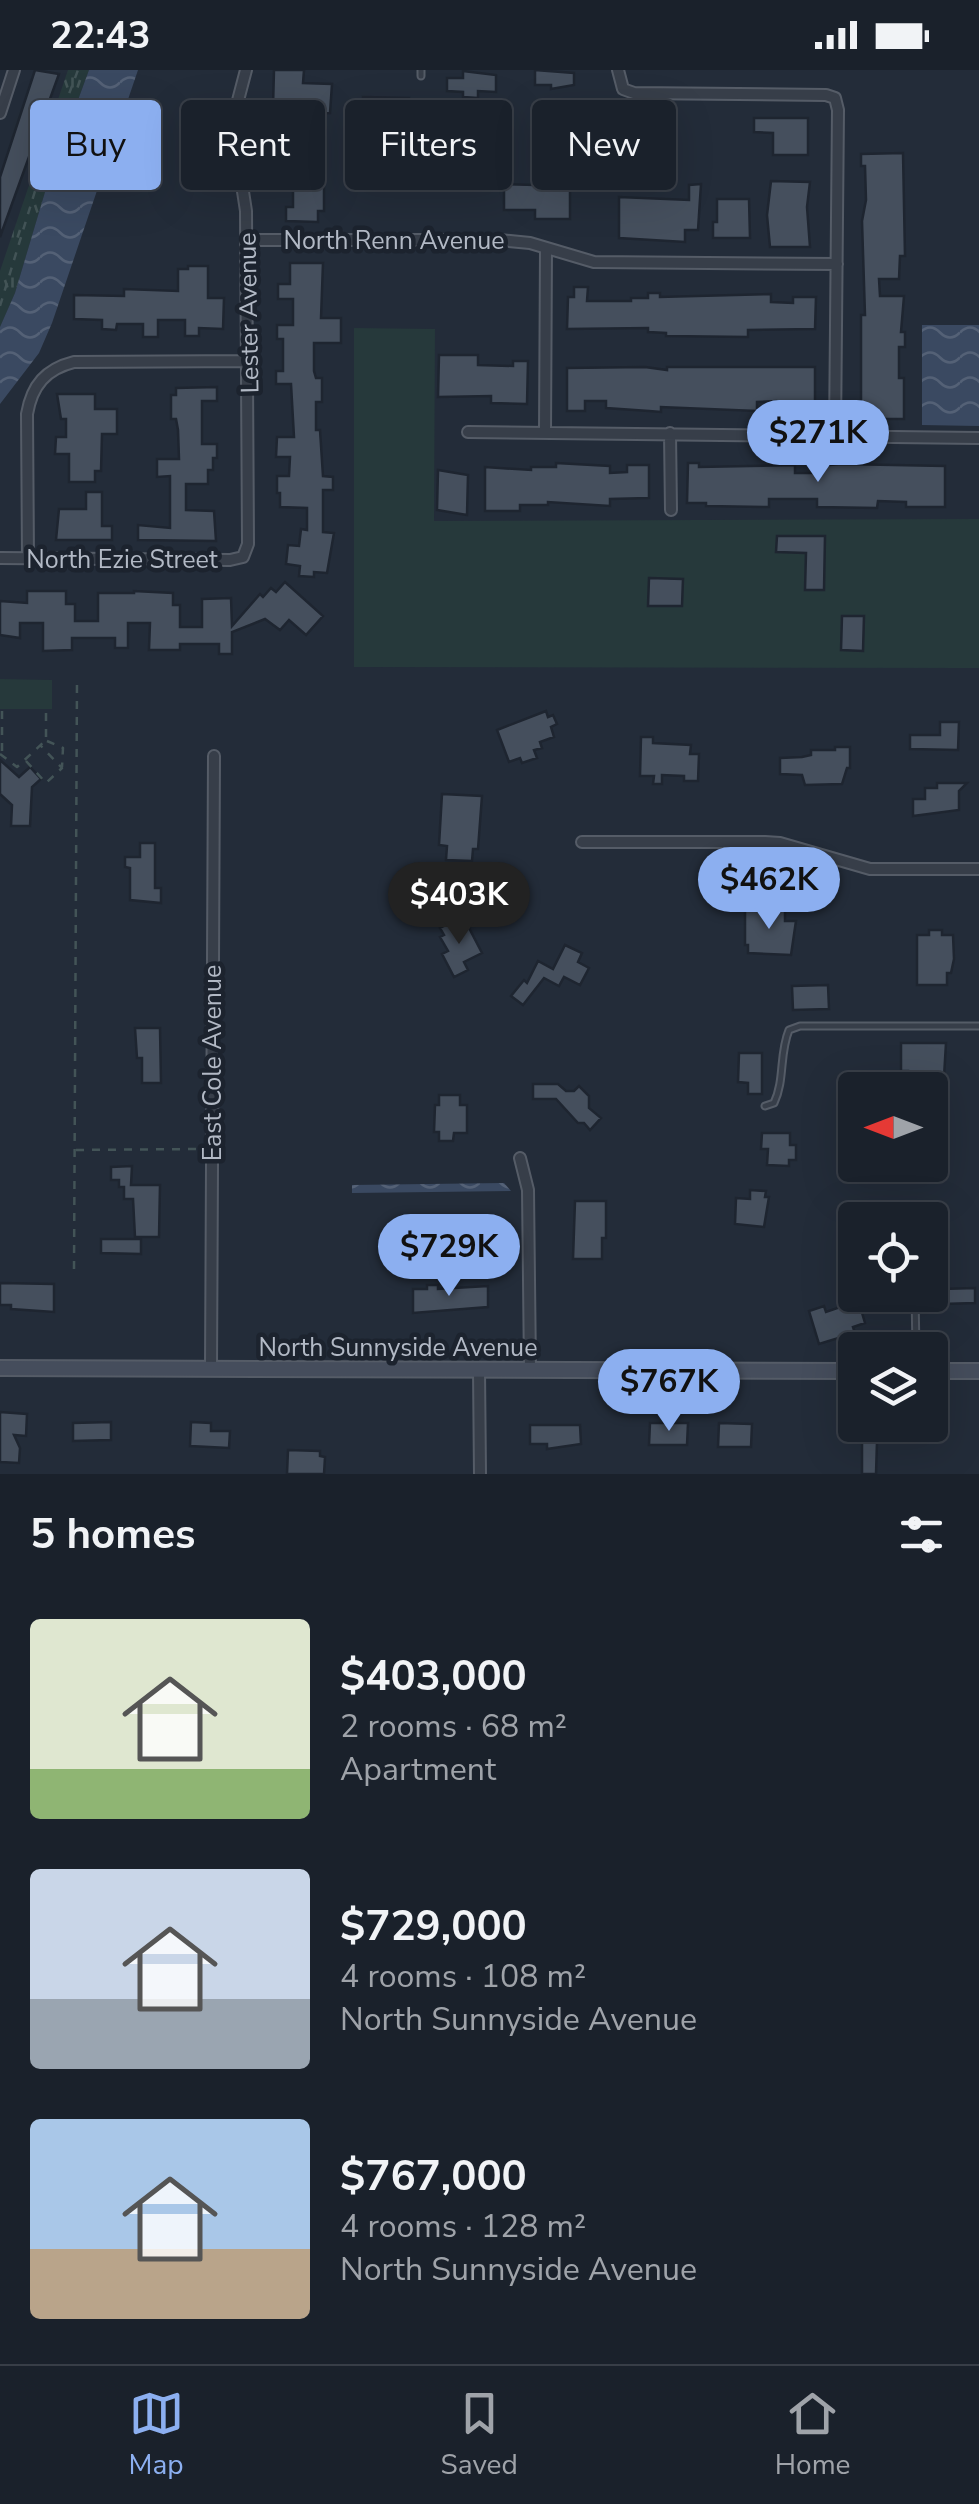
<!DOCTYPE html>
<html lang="en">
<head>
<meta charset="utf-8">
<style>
  :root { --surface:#1a212b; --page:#272e37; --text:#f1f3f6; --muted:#9fa3a9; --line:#383e47; --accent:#8caff0 }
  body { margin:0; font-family:"Nunito Sans",sans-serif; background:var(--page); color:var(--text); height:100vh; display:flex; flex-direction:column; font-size:38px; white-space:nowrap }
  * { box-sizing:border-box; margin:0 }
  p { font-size:32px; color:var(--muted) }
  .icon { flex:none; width:55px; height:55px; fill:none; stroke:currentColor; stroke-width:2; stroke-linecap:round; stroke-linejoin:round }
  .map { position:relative; height:1404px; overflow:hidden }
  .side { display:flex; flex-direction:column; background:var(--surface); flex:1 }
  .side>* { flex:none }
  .guide { position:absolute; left:30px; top:30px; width:920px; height:90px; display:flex; gap:20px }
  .needle { width:65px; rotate:270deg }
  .tools { position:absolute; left:838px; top:1002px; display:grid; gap:20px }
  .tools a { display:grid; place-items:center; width:110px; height:110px; border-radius:10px; background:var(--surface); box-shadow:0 10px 40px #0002,0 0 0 2px var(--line); font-size:50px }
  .price { position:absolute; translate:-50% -85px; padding:0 22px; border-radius:35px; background:var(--accent); color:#111; font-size:32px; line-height:65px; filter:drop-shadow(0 2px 5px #0008) }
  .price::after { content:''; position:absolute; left:50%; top:60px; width:30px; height:22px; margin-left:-15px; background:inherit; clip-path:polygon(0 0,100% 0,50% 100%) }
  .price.selected { background:#222; color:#fff }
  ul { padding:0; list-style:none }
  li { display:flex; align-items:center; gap:30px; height:250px; padding:0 30px }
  li span { display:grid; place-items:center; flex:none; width:280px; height:200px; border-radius:10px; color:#555 }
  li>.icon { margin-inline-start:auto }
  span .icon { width:120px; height:120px; fill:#fffc; stroke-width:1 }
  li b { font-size:42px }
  h2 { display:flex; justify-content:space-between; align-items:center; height:120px; padding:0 30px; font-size:42px }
  .tag { padding:0 35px; border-radius:10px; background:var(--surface); box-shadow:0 10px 40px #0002,0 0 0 2px var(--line); font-size:35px; line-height:90px }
  .tag.selected { background:var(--accent); color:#111 }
  .status { display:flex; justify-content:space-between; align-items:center; height:70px; padding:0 50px; background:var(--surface); direction:ltr }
  .status svg { height:28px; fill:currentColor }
  .dock { display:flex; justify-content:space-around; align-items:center; height:140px; border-top:2px solid var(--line); background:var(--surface); font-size:28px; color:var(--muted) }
  .dock a { display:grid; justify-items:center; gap:5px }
  .dock .selected { color:var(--accent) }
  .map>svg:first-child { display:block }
  .grass { fill:#26393b }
  .park { fill:url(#park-tufts) }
  .water { fill:url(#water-waves) }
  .building { fill:#454f5d; stroke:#1e2530; stroke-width:2.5 }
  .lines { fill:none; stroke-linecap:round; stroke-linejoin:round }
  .lane-casing { stroke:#555c67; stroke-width:9 }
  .street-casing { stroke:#555c67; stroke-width:14 }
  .secondary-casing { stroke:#555c67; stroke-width:18 }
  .path { stroke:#435457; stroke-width:2.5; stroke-dasharray:8 8; stroke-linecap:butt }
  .lane { stroke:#373e49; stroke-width:5 }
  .street { stroke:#373e49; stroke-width:10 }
  .secondary { stroke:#454d5c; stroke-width:14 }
  .labels { text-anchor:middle; stroke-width:9; stroke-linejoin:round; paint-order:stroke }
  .street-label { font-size:25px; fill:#b2b9c5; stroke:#1c232e }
</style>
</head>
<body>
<div class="status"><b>22:43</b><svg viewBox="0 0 49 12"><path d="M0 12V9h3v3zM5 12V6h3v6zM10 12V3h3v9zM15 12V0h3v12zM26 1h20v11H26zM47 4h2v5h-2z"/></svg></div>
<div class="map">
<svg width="979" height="1404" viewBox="0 0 979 1404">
  <defs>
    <pattern id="park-tufts" width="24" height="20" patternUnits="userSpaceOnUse" patternTransform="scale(2.5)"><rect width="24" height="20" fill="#26393b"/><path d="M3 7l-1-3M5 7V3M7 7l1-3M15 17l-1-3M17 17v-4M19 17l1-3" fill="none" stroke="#435456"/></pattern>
    <pattern id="water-waves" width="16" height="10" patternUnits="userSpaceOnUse" patternTransform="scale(2.5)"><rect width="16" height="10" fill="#3a4961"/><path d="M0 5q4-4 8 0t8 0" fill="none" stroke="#546176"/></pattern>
  </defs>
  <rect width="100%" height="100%" fill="#232c39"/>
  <!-- grass -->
  <path class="grass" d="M354 258 435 259 434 451 979 449V598L354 597Z
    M0 609 52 610V639H0Z"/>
  <!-- park -->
  <path class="park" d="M68 0H89L48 112 15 223 0 257V201Z"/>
  <!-- water -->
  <path class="water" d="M89 0H138L52 253 39 283 0 334V257L15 223 48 112Z
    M922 255H979V356L922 355Z
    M504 1113 511 1121 352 1123V1115Z"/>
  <!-- building -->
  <path class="building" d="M35 0 59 4 0 167V107Z
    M274 0H304L303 13 332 14 330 43 285 45 286 37H273Z
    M535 0 574 3V15L551 19V15H535Z
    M463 1 496 5V22L478 21V28L463 27V22L447 21V8H463Z
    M363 27 409 28V51L363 50Z
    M754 48H808V85H773V63L754 62Z
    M903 83 905 186H900L899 209H879L880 226H904L901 262H905V277H899V308H904V349H861V245H865L862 151 866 130 865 96H861V84Z
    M293 109H318V117H324V141H318V152L286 151V137H293Z
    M535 111H570V149H535V140H504V114L535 115Z
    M771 111 810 112 807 137 810 177H770L767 145Z
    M701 114 698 160H685V172L619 168V127L689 130V115Z
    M717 129H749L750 168H713V152H717Z
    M290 193H323L321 248H341V273H314V301L316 308H322V332H316V360H320L323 406 333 407V420H323V462L334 463 327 503 314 502V507L299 506 300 496 286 494 288 475 299 476 301 459 307 460V438L280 437V423H277V406H289L290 387H276L277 367H294L291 314H276V301H283V269H277V255H293V229H278V214H290Z
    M188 196H208V228H224L223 259 199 258V266H185V250H158V267H143V254H117L116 260 102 259V250L74 249V225L124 226V219L178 221V199H188Z
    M574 217H588L587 231H631V228H648V223H660V227L771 224V232L793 233V227H816L815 259 748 260V267L666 266V263L648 262V258L567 259 568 227H574Z
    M439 285H478V295L513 296V291H528L527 334 491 333V326L438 327Z
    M645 297 667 300V297H815V341L776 338V331L757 332V341L661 337V342L649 341 606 338V331H585V341H567V298Z
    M217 317V331H202V374H217V388H213V400H208V414H186V440L214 441 216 471 138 470V455L170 458V406L157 407V389H179L178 360 176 349H171V325H176V318Z
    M57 324H95V339H117V364H102L101 401H95V412H69V384H55L56 367H66V349H61Z
    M556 393 610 396V403L627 402V395H649V428L610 429V436L548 432V435H520V441H485V397L531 400V397H556Z
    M688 393H699V397L795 395V403H817V396L841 394 945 396V437H906V432L878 431 877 438 817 437V429H769V437L706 436V433H687Z
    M438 400 468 405 467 445 437 440Z
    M86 422H102V456H112V470H56L59 439H86Z
    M777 466H825L824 520H805L806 483 776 482Z
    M649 508 683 509 682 536H648Z
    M285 512 323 546 306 565 289 550 280 560 265 549 232 562V584H219V574H180V580H149L150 553H128V578H115V568H72V580L43 581V553H20V568L0 565V531L27 533V521H66V534H75V551H98V523H134V521L173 523V535H180V557H202V529L231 528 232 556 260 524 263 527 271 518 276 522Z
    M842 546H864L863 581 841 580Z
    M546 641 548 647 553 645 557 654 551 657 554 667 540 672 542 678 534 680 537 688 522 693 520 688 509 692 497 660Z
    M940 652H959L958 680 910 679V665H940Z
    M641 667H653V673L691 675 690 684H699L698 711H684V706L662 705V714H653L654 706H640Z
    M835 677H850V698H847L842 714 805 715 802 705 780 704V688L802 687 811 685V680H835Z
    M0 690 19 707 30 697 41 709 32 717 30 756H11L12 735 0 724Z
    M937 713H967L959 721V740L913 746V729H925V718H937Z
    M442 724 482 726 478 779H473L472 791 446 790 447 776 439 775Z
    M140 773H155V818H161V833L130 830V798L125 797V787H140Z
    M785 839V851H796L791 885 748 883V875H745V840Z
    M458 849 462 858 468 856 482 883 464 892 468 900 454 907 442 884 448 881 440 867 444 865 440 858Z
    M929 860H942V865H953L954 889 951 903H947V915H917V865H929Z
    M565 875 582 883 578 892 589 898 580 915 564 907 559 916 544 908 523 935 511 926 524 910 527 913 538 891 553 899Z
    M828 915 829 939 793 940 792 916Z
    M135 958H160L161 1013H142V988H137Z
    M901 973H946L942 1041H930V1020H908V1001H901Z
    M739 983H762V1024H748V1013L738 1012Z
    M533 1014H558L566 1021H574L579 1016 589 1026V1038L601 1048 590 1060 584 1053H578L556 1029H533Z
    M439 1025H460V1035H467V1063H454L453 1071H439V1062H434L435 1035H439Z
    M762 1063H790V1075H796V1090H789V1096L767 1095 768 1079H761Z
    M132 1096 131 1115H160L159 1167H135L133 1129H124V1117H119V1110H111V1097Z
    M750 1120 766 1121 765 1127H769L764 1157 735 1154 736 1128 750 1129Z
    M575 1131H606V1168H602V1189H573Z
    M101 1169H141V1184L101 1183Z
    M0 1213 54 1214V1242L11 1239V1235H0Z
    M427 1215H438V1219L488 1216V1237L413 1243V1219H427Z
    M975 1218V1233L942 1234V1219Z
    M846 1235 848 1240 860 1236 865 1253 853 1257 855 1263 819 1274 809 1241 824 1236 826 1242Z
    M0 1342 27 1344 26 1366 14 1365 20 1378 19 1393 0 1392Z
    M111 1352V1370L73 1371V1353Z
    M191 1352 211 1353V1361H230L229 1378 190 1376Z
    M650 1353H688L687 1375H649Z
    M719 1353 752 1354 751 1377H718Z
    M530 1355H580L581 1374 547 1379V1374H530Z
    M893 1355V1371L877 1372 876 1404H862V1356Z
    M288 1380 320 1381V1386L325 1387 324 1404H287Z"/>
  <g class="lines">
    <defs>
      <path id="lane" d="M421 0V6
        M765 1036 774 1033C785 1010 779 984 789 960L800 956H979
        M915 1225 916 1280"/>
      <path id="street" d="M618 0 623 19 634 23 826 25 835 28 838 40 835 364
        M0 43 14 0
        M247 170H499L530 173 594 192 837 194
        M468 362 979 368
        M545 363 546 178
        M670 363 671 440
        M0 488 230 490 243 487 248 474 246 141 234 63 236 38 246 0
        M28 489 27 344C32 315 46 299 74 292L249 291
        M582 772H765L780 773 870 799H979
        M520 1088 528 1120 530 1300
        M211 1300 214 686
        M479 1300 480 1404"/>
      <path id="secondary" d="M0 1298 855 1301
        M930 1301H979"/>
    </defs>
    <!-- lane casing -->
    <use href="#lane" class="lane-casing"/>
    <!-- street casing -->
    <use href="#street" class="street-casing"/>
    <!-- secondary casing -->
    <use href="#secondary" class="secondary-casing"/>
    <!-- path -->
    <path class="path" d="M0 236 46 85 78 0
      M47 671 63 678 62 697
      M2 681V639
      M0 684 17 697 46 670V639
      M26 691 46 713 62 698 41 676
      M76 1080 203 1079
      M74 1199 77 610"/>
    <!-- lane -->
    <use href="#lane" class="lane"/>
    <!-- street -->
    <use href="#street" class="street"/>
    <!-- secondary -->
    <use href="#secondary" class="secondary"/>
  </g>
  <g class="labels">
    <!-- street labels -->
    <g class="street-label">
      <text x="394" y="179">North Renn Avenue</text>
      <text transform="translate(248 243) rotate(-91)" y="9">Lester Avenue</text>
      <text x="122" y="498">North Ezie Street</text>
      <text transform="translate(212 993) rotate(-90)" y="9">East Cole Avenue</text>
      <text x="398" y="1286">North Sunnyside Avenue</text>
    </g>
  </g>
</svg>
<div class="tools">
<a><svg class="needle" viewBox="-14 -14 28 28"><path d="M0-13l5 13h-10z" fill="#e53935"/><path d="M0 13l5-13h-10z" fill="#9fa3a9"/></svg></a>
<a><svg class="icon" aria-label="locate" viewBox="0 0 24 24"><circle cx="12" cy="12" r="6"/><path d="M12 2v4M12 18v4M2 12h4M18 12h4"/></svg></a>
<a><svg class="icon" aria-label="layers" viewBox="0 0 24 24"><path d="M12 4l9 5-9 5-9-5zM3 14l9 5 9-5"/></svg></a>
</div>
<b class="price" style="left:818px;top:415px">$271K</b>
<b class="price" style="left:769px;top:862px">$462K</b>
<b class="price selected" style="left:459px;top:877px">$403K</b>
<b class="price" style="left:449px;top:1229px">$729K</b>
<b class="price" style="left:669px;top:1364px">$767K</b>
<div class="guide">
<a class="tag selected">Buy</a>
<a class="tag">Rent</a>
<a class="tag">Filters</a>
<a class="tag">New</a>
</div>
</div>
<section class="side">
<h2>5 homes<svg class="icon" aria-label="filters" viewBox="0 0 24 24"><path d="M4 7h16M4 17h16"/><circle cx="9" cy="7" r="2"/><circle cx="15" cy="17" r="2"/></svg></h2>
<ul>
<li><span style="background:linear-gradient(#dfe7d0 75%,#8fb573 0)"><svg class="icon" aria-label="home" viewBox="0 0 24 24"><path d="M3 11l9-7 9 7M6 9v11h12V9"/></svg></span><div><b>$403,000</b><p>2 rooms · 68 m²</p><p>Apartment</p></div></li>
<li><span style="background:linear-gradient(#c9d6e8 65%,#9aa5b1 0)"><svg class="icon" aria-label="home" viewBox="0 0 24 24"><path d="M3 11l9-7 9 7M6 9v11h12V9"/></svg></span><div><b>$729,000</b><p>4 rooms · 108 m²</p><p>North Sunnyside Avenue</p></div></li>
<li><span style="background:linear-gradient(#a9c7e8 65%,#b9a48a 0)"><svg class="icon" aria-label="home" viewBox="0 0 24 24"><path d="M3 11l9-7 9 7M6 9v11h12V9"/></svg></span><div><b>$767,000</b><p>4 rooms · 128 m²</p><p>North Sunnyside Avenue</p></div></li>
</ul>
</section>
<nav class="dock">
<a class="selected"><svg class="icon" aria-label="map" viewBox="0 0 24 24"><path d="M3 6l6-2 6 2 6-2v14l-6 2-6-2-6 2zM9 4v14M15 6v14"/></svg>Map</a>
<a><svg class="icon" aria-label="saved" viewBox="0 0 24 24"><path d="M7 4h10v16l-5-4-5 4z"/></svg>Saved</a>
<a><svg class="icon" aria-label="home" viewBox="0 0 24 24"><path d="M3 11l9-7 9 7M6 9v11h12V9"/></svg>Home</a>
</nav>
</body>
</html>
